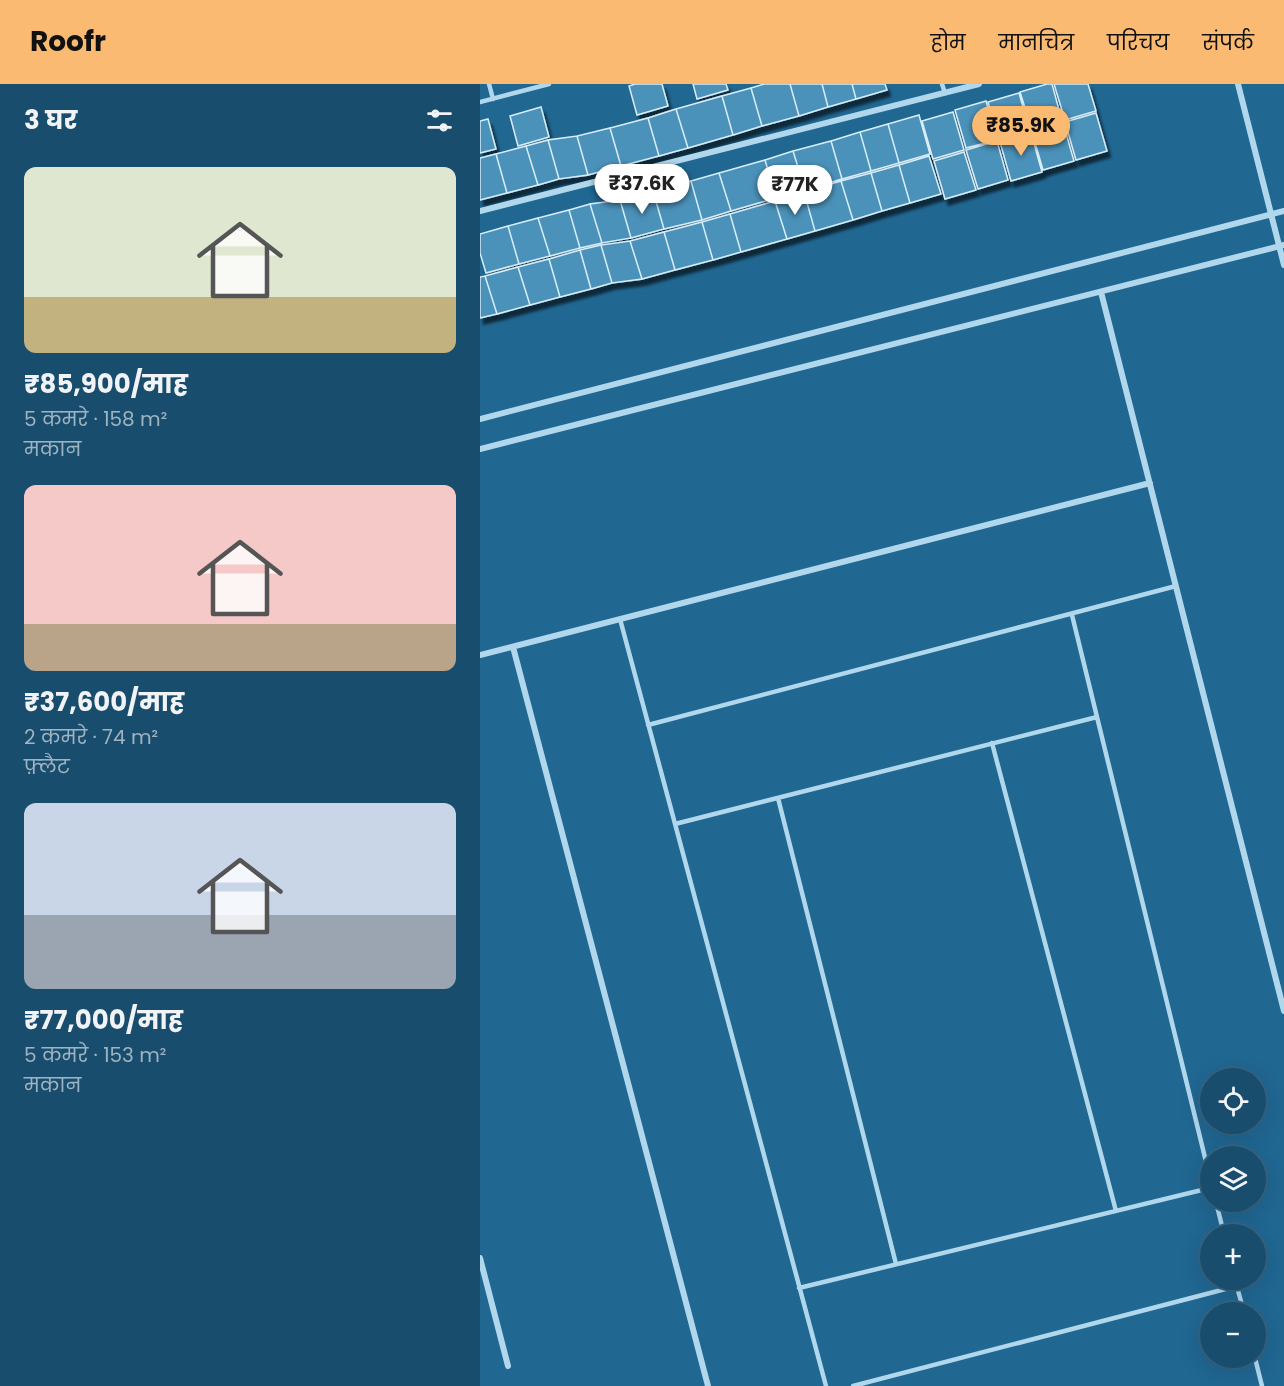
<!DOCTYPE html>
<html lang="hi">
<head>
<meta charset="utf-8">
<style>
  :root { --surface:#184d6e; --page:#215473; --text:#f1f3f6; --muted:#9fb4c2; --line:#366481; --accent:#fbba71 }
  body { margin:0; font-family:Poppins,"Noto Sans Devanagari",sans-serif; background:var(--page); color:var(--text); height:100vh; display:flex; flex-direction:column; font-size:22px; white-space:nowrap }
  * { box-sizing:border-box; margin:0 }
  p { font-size:20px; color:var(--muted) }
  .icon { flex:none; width:33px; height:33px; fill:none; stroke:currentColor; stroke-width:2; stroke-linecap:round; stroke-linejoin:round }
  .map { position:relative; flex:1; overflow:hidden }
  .side { display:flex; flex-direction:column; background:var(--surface); width:480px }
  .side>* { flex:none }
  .fabs { position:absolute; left:720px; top:984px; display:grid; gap:12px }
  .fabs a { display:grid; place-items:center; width:66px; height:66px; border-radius:50%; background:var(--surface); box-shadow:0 6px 24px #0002,0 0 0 2px var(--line); font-size:30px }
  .price { position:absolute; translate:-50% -51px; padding:0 14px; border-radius:21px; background:#fff; color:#222; font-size:20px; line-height:39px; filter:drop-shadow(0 2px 3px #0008) }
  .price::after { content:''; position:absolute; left:50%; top:36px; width:18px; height:14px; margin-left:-9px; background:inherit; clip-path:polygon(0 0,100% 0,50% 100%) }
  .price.active { background:var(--accent); color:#111 }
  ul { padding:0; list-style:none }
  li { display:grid; align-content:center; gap:12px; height:318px; padding:0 24px }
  li span { display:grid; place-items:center; height:186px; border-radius:12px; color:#555 }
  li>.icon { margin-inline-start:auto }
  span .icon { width:108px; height:108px; fill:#fffc; stroke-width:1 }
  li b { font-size:26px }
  h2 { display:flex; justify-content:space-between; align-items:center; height:72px; padding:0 24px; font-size:26px }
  header { display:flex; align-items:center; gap:36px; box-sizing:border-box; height:84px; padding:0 30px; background:var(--accent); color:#111 }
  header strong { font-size:28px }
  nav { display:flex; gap:33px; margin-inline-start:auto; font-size:21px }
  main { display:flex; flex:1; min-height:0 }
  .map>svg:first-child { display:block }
  .building { fill:#4c92ba; stroke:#d7edfa; stroke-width:1.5; filter:url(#shadow) }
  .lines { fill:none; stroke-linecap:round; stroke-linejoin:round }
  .service { stroke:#b1d7ed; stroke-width:4.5 }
  .minor { stroke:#b1d7ed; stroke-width:6 }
</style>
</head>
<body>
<header>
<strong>Roofr</strong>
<nav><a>होम</a><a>मानचित्र</a><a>परिचय</a><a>संपर्क</a></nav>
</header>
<main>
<section class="side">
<h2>3 घर<svg class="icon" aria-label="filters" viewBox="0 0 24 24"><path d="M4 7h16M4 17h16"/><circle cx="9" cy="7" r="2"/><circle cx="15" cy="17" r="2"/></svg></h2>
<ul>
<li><span style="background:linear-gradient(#dfe7d0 70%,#c2b280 0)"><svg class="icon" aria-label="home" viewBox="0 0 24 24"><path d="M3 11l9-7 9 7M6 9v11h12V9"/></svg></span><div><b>₹85,900/माह</b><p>5 कमरे · 158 m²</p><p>मकान</p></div></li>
<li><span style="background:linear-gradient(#f6c9c9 75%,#b9a48a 0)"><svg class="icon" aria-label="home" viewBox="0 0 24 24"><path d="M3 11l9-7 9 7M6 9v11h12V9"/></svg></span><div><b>₹37,600/माह</b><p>2 कमरे · 74 m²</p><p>फ़्लैट</p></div></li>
<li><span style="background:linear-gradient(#c9d6e8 60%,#9aa5b1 0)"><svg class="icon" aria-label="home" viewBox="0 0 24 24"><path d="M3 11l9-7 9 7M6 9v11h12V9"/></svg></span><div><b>₹77,000/माह</b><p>5 कमरे · 153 m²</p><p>मकान</p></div></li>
</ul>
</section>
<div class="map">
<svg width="804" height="1302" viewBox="0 0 804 1302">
  <defs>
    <filter id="shadow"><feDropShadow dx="3.5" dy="6" stdDeviation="1.5" flood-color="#0009"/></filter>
  </defs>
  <rect width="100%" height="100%" fill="#206792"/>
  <!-- building -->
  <path class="building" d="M155 0H182L188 22 157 31 149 2Z
    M213 0H246L248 6 217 15Z
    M284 0H310L319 32 282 42 271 4Z
    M310 0H342L348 23 319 32Z
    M342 0H372L376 15 348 23Z
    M372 0H405L407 6 376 15Z
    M567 0H572L582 37 552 46 540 8Z
    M574 0H608L616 27 585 36Z
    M271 4 282 42 253 51 242 12Z
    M539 9 550 47 519 56 508 18Z
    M242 12 253 51 208 64 196 25Z
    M506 17 517 56 486 64 475 26Z
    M61 23 69 53 38 62 30 32Z
    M196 25 208 64 179 72 168 34Z
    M473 28 484 66 453 75 442 37Z
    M616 29 627 67 596 76 585 38Z
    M439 31 450 70 419 79 408 40Z
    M168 34 179 72 141 82 130 44Z
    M8 35 16 65 0 69V37Z
    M583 39 594 77 563 86 552 48Z
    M408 40 419 79 391 87 380 48Z
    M130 44 141 82 108 91 97 52Z
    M380 48 391 87 362 95 351 57Z
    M551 49 562 88 531 97 520 58Z
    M97 52 108 91 79 95 68 56Z
    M68 56 79 95 58 101 46 62Z
    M351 57 362 95 325 106 313 67Z
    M517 57 528 96 498 105 486 66Z
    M46 62 58 101 27 109 16 70Z
    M313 67 325 106 296 114 285 76Z
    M484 68 496 106 465 115 454 77Z
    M16 70 27 109 0 116V74Z
    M449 72 461 110 430 119 419 81Z
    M285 76 296 114 251 127 239 89Z
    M419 81 430 119 402 127 391 89Z
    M239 89 251 127 222 136 211 97Z
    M391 89 402 127 373 136 361 97Z
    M211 97 222 136 184 145 173 107Z
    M361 97 373 136 335 147 324 108Z
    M173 107 184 145 151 154 140 116Z
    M324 108 335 147 307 155 295 117Z
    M140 116 151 154 122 159 110 120Z
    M295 117 307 155 261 168 250 130Z
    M110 120 122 159 100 164 89 126Z
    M89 126 100 164 70 172 58 134Z
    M250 130 261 168 233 176 222 138Z
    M58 134 70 172 39 180 28 142Z
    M222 138 233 176 195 186 184 148Z
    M28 142 39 180 6 189 0 169V150Z
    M184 148 195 186 162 195 150 157Z
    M150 157 162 195 132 199 121 161Z
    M121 161 132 199 111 205 100 166Z
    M100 166 111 205 80 213 69 175Z
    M69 175 80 213 50 221 38 183Z
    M38 183 50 221 17 230 5 192Z
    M5 192 17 230 0 234V193Z"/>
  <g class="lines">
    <!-- service -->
    <path class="service" d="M9 0 13 15
      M462 0 465 9
      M0 18 69 0
      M592 531 730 1094
      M140 535 346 1302
      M168 641 696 502
      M512 659 636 1127
      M298 714 416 1180
      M195 740 617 633
      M736 1118 744 1150
      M755 1196 764 1228
      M319 1204 730 1104
      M775 1274 782 1302
      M373 1302 757 1202"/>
    <!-- minor -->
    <path class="minor" d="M758 0 804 181
      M0 127 499 0
      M621 208 804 927
      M0 335 804 127
      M0 365 804 161
      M33 563 228 1302
      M0 571 670 399
      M0 1174 28 1282"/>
  </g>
</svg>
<div class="fabs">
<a><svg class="icon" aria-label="locate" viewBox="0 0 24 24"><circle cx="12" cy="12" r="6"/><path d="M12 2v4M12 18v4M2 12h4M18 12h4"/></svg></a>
<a><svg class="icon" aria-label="layers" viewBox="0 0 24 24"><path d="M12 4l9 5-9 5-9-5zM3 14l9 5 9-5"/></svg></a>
<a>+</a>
<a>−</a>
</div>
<b class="price active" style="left:541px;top:73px">₹85.9K</b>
<b class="price" style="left:162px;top:131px">₹37.6K</b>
<b class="price" style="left:315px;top:132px">₹77K</b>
</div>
</main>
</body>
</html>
